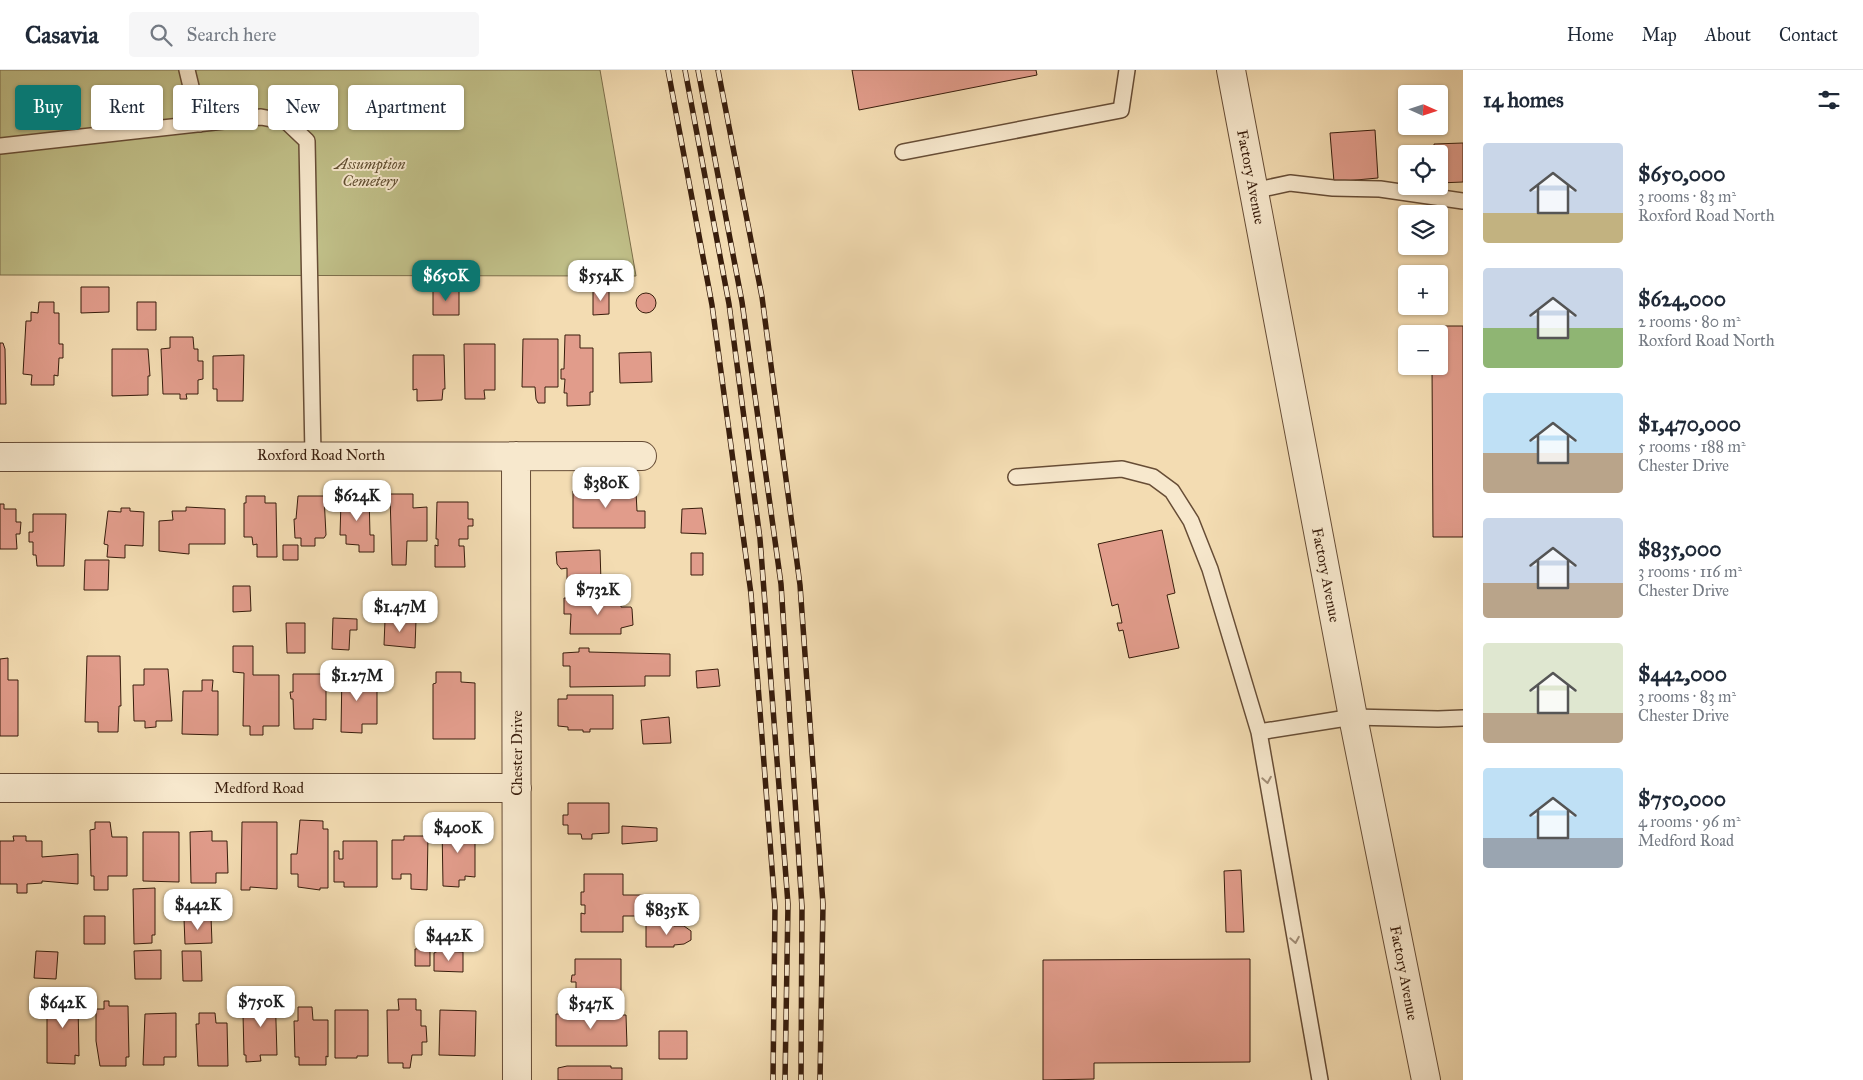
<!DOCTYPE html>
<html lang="en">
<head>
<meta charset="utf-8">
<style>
  :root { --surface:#fff; --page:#f6f6f7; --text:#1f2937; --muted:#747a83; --line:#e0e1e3; --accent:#0f766e }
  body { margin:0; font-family:"IM FELL Great Primer",serif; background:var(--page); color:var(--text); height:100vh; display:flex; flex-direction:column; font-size:19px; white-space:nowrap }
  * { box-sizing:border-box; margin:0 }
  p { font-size:16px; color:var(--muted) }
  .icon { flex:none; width:28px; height:28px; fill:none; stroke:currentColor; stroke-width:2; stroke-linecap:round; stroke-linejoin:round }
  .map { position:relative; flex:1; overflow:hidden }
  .sheet { display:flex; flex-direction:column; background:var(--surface); width:400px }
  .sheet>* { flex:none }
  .hud { position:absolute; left:15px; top:15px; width:475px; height:45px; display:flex; gap:10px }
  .needle { width:32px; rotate:93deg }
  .controls { position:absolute; left:1398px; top:15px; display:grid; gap:10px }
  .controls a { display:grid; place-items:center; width:50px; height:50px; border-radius:5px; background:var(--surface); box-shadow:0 1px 4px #0004; font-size:25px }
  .price { position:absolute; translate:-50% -42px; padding:0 11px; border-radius:10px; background:#fff; color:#222; font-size:16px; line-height:32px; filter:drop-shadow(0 1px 2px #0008) }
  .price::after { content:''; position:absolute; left:50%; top:30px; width:15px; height:11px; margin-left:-8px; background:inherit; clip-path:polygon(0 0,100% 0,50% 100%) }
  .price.on { background:var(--accent); color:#fff }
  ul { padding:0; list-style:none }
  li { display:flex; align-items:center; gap:15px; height:125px; padding:0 20px }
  li span { display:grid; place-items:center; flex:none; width:140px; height:100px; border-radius:5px; color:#555 }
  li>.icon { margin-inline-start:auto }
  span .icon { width:60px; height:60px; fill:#fffc; stroke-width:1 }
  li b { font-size:21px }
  h2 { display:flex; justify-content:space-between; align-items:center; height:60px; padding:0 20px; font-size:21px }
  .chip { padding:0 18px; border-radius:5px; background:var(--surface); box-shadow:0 1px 4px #0004; font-size:18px; line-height:45px }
  .chip.on { background:var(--accent); color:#fff }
  header { display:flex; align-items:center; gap:30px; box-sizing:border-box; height:70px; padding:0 25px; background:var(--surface); border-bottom:1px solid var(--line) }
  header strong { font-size:24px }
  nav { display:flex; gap:28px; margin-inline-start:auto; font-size:18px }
  .search { width:350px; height:45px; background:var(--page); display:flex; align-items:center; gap:12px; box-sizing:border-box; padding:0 18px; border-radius:5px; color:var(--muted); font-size:19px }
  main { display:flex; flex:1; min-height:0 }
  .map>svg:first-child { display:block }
  .green { fill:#c0bf88; stroke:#7c6e4a }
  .building { fill:#e19c8b; stroke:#381d0c }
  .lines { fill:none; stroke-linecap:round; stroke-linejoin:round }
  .service-casing { stroke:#674d36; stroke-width:18 }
  .minor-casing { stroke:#674d36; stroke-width:30 }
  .tertiary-casing { stroke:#674d36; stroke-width:30 }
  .service { stroke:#f7e8cd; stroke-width:15 }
  .minor { stroke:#f7e8cd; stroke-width:28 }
  .tertiary { stroke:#f7e8cd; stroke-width:28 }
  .rail-casing { stroke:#381d0c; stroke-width:5.5 }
  .rail { stroke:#f7e8cd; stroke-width:4; stroke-dasharray:11; stroke-linecap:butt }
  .oneway { stroke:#a18d76 }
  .labels { text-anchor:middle; stroke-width:4; stroke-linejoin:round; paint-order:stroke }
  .park-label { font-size:15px; font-style:italic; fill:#614e31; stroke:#f7e8cd }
  .street-label { font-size:15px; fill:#381d0c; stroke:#f7e8cd }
</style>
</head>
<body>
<header>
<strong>Casavia</strong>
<div class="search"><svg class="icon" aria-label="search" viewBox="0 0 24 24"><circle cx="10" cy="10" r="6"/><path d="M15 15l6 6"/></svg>Search here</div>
<nav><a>Home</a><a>Map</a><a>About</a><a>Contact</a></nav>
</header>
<main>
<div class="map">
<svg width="1463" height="1010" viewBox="0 0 1463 1010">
  <rect width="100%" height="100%" fill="#f3dcb2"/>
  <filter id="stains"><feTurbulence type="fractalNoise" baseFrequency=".004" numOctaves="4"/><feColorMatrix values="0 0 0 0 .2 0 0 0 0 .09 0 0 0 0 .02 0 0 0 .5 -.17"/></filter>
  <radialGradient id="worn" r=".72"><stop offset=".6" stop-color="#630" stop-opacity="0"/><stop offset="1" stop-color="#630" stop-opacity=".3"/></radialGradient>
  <!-- green -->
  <path class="green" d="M0 0H600L636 206 0 205Z"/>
  <!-- building -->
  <path class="building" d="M852 0H1036L1037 5 859 40Z
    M1375 60 1378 108 1334 112 1330 63Z
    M1463 73V112L1439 113V84H1434V74Z
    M81 217H109V242L81 243Z
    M433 219H459V245H433Z
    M593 220H609V244L593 245Z
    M636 233a10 10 0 1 1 20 0a10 10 0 1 1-20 0Z
    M39 232H54V243H59V274H63V288H59L58 306 54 305V315H31L32 305 23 304 26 251H31V242L38 243Z
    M137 232H156V260H137Z
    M1431 256H1463V467H1433L1432 296H1439V264H1431Z
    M565 265H580V278H593V322H590V335L567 336V323H564L565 309H561V299H564Z
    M170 267H193L194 279H198V291H203V309L198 310V324H186L187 329H180V324H163L161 279 170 278Z
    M523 269H558V317H545V333H538L536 329 535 317H522Z
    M0 273H3L5 279 6 334H0Z
    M464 274H495V320H484L485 329H465Z
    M112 279H148L150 306H148V325L112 326Z
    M651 282 652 312 620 313 619 283Z
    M244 285 243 331H217V319H213V286Z
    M413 285H444L445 319H443L442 330 417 331V319L413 320Z
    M586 416H608V422H636L637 441H645V458H573V421H586Z
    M344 424H369L370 465H374V482H359V475L346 474V465H340L341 432H343Z
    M390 424H413V438L427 437V471H407L406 495H392Z
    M246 426H265V433H276L277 487H257V474L253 475 252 467H244V433H246Z
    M298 426H324L326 465 324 468H315V476H301V468H295L294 449H296Z
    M437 432H468V449H473V456H468V469H459V476H464L465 497H435V475L438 476V469H436Z
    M0 434H4V439H16V452H21L20 464H16L17 479H0Z
    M186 437 225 439V474H189V484L159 481V451L173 450 172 441H186Z
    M121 438H130V441L144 442 143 476 125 475V488L107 487 108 475 104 474 108 441 121 442Z
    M702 438 706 464 681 463 682 439Z
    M33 444H66L64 496H37L36 485H33V472H29V462H33Z
    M1162 460 1175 523 1167 525 1179 578 1129 588 1123 560 1119 561 1117 553H1122L1118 534 1112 536 1098 474Z
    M283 475H298V490H283Z
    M600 480 601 512 567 513V498L561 499 557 494 556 482Z
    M691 483H703V505H691Z
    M85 490H109L108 520H84Z
    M233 516H250L251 541 233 542Z
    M564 528H621V537H631L632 539 633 555 621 558V564H570L571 544H564Z
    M333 548 357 549V560H350L349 580 332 579Z
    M388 549 416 550 415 578 384 575 385 550Z
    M286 553H305V583H287Z
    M233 576H253V605H279V656H263V665H250V656H243L244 603 233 602Z
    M579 578H589V582L670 584V606H645V616L570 617V596H563V583L579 582Z
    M87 586H120L121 636H119L118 662H98V652H85Z
    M8 588V610H18V666H0V589Z
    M144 599H168L172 651H156V657L145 658V651H134L133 615H144Z
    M718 599 720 616 697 618 696 601Z
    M342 600H365L364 616H377V654H362V663L341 662Z
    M436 602H461V612L475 613V669H433V614L436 613Z
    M293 604H326V650L313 649V659H294L293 629H291L290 622H293Z
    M202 610H213L212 621H218V665L182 664 183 621H202Z
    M567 625H613V659H590V662H583V660H568V657L558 656V629H567Z
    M669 647 671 673 643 674 641 650Z
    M568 733H609V763L592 764V769H582L581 764H568V755H563V745H568Z
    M300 750 323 751V759H328V818H320V820L298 817V804H291V784H297Z
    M95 752H110L112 767H127V806H108V820H94V806H91L90 760 95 759Z
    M242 752H277V819L250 817V820H241Z
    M442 755 475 756V807L465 806V810H459V817L443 816Z
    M622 756 657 758V771L622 774Z
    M212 761V771H227L228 803H216V813H191L190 762Z
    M143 762H179V812L143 811Z
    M13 766H26V771H42V787L78 784V814L42 811V813L27 814V823H17V814H0V771H14Z
    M404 766H428L427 820 411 819V804H401V809H392V770H404Z
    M343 771H377V817H344V812H334V781H339V789H343Z
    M1241 800 1244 862H1226L1224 801Z
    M584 804H623V825H647V846H623V862H581V843L585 844V835H581V822H584Z
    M155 818V865H152V873L134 874 133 819Z
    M84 846H105V874H84Z
    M211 847 212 873 185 874 184 849Z
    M462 851V868H437V852Z
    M674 854V856H684L691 861V870L684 874 674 875V877H646V855Z
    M430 878V896H415V879Z
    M161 880V909H135L134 881Z
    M36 881 58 882 56 909 34 908Z
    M182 881H201L202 911H183Z
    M438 881 463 882V902L434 901V883Z
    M575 889H621V925H604L603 929H589V926H576V912H571L572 905H575Z
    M1250 889V992L1094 993V1009L1043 1010V890Z
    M53 919H71L70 934H78L79 986 75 985V994L47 993V940H52V935H53Z
    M261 919H275L277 985H260L261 991 246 992V985H244L243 944H253V934H260Z
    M398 929H416V940H421V956H426L427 972H422V985H412L410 998H403V993H388L387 940H399Z
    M104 931H109V936H128L129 987H126V996H100L96 971V939H104Z
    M298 937H312L313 950H328V987L326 986V995H299V987H295L294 951H298Z
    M335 940H368V986H357V988H335Z
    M440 940 476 941 475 986 439 985Z
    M176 943V987H164V995H143L145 944Z
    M199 943H215L216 953H227L228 996H198L196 954H199Z
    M556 944 626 945 627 976H556Z
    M659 961H687V989H659Z
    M567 996H611V998H622V1010H558V998Z"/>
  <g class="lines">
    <defs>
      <path id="service" d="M187 0 200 54
        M0 76 261 47 287 52 307 71 313 385
        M903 82 1121 40 1127 0
        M1253 121 1290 113 1333 118 1380 119 1463 131
        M1016 407 1122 399 1153 407 1172 421 1191 451 1210 499 1259 662 1353 647 1438 649 1463 648
        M1259 662 1320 1010"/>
      <path id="minor" d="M516 386 517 1010
        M0 387 642 386
        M0 718H517"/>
      <path id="tertiary" d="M1231 0 1353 647 1426 1010"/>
    </defs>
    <!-- service casing -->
    <use href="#service" class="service-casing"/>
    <!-- minor casing -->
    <use href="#minor" class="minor-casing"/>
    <!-- tertiary casing -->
    <use href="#tertiary" class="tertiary-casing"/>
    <!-- service -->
    <use href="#service" class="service"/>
    <!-- minor -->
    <use href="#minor" class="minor"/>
    <!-- tertiary -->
    <use href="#tertiary" class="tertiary"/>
    <defs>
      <path id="rail" d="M668 0 712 235 751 524 775 837 773 1010
        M685 0 729 234 760 469 788 834 785 1010
        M698 0 742 232 781 514 802 837 801 1010
        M718 0 762 227 800 515 823 834 820 1010"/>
    </defs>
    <!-- rail casing -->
    <use href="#rail" class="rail-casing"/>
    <!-- rail -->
    <use href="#rail" class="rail"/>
  </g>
  <!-- one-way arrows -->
  <defs><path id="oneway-chevron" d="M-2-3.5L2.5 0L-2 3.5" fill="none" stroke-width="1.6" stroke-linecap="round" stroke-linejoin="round" transform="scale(1.25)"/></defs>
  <g class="oneway">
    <use href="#oneway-chevron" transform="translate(1267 710) rotate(80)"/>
    <use href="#oneway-chevron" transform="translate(1295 870) rotate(80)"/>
  </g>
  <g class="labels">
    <!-- park labels -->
    <g class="park-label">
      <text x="370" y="99">Assumption<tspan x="370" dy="17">Cemetery</tspan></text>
    </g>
    <!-- street labels -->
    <g class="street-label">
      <text transform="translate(1251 107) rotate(79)" y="5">Factory Avenue</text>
      <text x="321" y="390">Roxford Road North</text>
      <text transform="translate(1326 505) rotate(79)" y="5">Factory Avenue</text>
      <text transform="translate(517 683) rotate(-90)" y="5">Chester Drive</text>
      <text x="259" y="723">Medford Road</text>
      <text transform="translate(1404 903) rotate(79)" y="5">Factory Avenue</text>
    </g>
  </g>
  <rect width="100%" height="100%" filter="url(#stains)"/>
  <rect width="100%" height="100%" fill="url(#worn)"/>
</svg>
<div class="controls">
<a><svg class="needle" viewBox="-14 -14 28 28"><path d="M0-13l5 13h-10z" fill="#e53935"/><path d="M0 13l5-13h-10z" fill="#747a83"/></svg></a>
<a><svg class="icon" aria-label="locate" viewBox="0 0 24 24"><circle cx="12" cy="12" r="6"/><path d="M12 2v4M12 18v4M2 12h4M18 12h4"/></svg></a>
<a><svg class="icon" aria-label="layers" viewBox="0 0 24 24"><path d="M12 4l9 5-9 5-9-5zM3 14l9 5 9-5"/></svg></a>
<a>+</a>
<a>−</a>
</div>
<b class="price on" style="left:446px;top:232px">$650K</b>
<b class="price" style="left:601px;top:232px">$554K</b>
<b class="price" style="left:606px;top:439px">$380K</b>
<b class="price" style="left:357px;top:452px">$624K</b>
<b class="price" style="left:598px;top:546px">$732K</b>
<b class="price" style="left:400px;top:563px">$1.47M</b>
<b class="price" style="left:357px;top:632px">$1.27M</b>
<b class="price" style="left:458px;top:784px">$400K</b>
<b class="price" style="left:198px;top:861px">$442K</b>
<b class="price" style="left:667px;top:866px">$835K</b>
<b class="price" style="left:449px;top:892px">$442K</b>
<b class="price" style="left:261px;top:958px">$750K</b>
<b class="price" style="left:63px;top:959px">$642K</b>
<b class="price" style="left:591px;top:960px">$547K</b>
<div class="hud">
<a class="chip on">Buy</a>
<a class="chip">Rent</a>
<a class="chip">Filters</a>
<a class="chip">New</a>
<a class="chip">Apartment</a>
</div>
</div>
<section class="sheet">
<h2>14 homes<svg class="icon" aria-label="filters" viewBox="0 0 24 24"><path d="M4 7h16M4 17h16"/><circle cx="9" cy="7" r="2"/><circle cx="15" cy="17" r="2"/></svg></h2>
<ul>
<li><span style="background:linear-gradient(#c9d6e8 70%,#c2b280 0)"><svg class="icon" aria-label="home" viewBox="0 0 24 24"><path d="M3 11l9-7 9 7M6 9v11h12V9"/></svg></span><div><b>$650,000</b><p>3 rooms · 83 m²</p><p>Roxford Road North</p></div></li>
<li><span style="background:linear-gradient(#c9d6e8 60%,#8fb573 0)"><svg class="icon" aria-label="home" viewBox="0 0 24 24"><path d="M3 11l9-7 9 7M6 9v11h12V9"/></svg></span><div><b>$624,000</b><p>2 rooms · 80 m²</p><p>Roxford Road North</p></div></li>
<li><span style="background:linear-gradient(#bfe0f5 60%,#b9a48a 0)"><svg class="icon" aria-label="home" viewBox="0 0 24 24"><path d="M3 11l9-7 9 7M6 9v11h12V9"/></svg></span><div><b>$1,470,000</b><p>5 rooms · 188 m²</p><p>Chester Drive</p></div></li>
<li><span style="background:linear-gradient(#c9d6e8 65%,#b9a48a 0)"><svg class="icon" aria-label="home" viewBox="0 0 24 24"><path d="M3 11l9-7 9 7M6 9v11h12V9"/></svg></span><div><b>$835,000</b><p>3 rooms · 116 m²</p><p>Chester Drive</p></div></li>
<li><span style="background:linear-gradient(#dfe7d0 70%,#b9a48a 0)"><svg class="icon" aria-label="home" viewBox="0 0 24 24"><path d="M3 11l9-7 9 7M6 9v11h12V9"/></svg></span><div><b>$442,000</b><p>3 rooms · 83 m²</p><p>Chester Drive</p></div></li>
<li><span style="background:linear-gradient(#bfe0f5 70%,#9aa5b1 0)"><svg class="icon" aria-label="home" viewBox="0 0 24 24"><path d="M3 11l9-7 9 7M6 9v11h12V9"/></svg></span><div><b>$750,000</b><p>4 rooms · 96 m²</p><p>Medford Road</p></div></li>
</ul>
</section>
</main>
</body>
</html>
